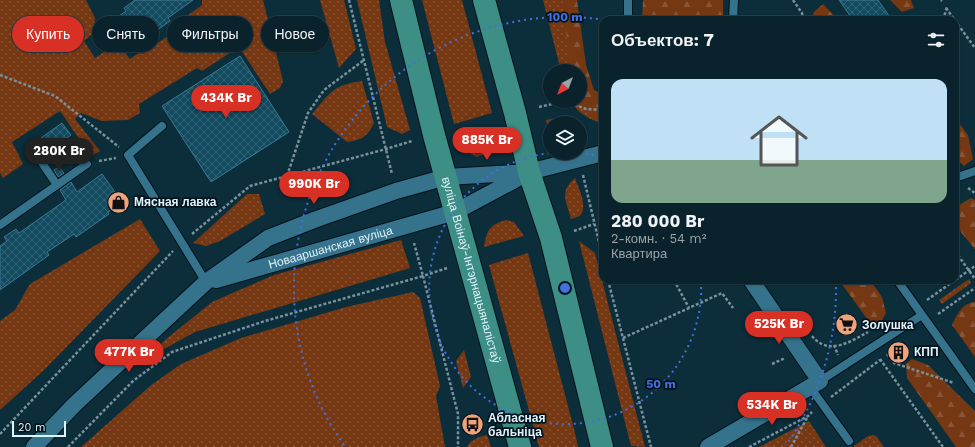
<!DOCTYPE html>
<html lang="ru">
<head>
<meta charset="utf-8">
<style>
  :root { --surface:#09222c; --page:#122a34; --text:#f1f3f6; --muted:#99a4a9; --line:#293f48; --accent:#d93025 }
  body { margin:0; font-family:"Work Sans",sans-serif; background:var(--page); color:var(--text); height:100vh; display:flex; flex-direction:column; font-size:15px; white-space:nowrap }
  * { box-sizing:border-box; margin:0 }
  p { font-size:13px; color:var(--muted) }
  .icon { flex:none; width:22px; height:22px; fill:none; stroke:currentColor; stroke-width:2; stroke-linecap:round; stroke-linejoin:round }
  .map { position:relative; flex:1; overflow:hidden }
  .details { position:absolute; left:599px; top:16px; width:360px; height:268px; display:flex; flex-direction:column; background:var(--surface); border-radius:12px; box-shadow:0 1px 3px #0004,0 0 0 1px var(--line) }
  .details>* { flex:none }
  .hud { position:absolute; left:12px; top:16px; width:380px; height:36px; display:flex; gap:8px }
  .needle { width:26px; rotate:222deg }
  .controls { position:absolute; left:543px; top:64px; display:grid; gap:8px }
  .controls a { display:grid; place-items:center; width:44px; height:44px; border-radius:50%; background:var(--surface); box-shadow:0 1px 3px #0004,0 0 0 1px var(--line); font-size:20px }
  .scale { position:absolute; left:12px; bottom:10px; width:54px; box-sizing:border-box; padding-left:4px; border:2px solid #e1f3fb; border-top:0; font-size:11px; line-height:14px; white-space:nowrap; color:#e1f3fb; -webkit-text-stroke:3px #00141e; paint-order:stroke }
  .price { position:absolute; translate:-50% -34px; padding:0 9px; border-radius:14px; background:var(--accent); color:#fff; font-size:13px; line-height:26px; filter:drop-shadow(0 1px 2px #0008) }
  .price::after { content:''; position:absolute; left:50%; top:24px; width:12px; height:9px; margin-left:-6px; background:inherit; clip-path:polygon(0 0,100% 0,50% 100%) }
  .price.current { background:#222; color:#fff }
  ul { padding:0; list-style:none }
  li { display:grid; align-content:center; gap:8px; height:212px; padding:0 12px }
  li+li { border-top:1px solid var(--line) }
  li span { display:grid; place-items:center; height:124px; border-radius:12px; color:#555 }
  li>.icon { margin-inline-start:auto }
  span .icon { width:72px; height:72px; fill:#fffc; stroke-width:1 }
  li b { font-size:17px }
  h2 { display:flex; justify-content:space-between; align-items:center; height:48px; padding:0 12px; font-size:17px }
  .chip { padding:0 14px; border-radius:18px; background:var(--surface); box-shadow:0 1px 3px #0004,0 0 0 1px var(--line); font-size:14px; line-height:36px }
  .chip.current { background:var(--accent); color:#fff }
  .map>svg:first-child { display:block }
  .grass { fill:url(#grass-dots) }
  .forest { fill:url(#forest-firs) }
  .building { fill:url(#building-cross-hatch); stroke:#3b7892 }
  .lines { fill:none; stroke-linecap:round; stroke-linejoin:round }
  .lane-casing { stroke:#03141c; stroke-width:10 }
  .street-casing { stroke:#03141c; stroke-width:18 }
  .primary-casing { stroke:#03141c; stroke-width:24 }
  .path { stroke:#78919c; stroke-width:2.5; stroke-dasharray:3 2; stroke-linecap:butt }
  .lane { stroke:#35728b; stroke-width:8 }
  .street { stroke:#35728b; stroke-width:16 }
  .primary { stroke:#3d8e84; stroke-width:22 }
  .ring { fill:none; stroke:#446fdf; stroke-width:2; stroke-dasharray:2 4 }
  .labels { text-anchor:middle; stroke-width:3.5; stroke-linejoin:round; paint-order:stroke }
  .poi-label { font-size:12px; font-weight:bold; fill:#e1f3fb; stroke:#00141e; text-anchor:start }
  .street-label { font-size:12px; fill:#e1f3fb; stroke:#00141e }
  .centre { fill:#446fdf; stroke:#00141e; stroke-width:2 }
  .ring-label { font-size:12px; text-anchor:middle; font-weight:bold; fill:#446fdf; stroke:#00141e; stroke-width:3.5; stroke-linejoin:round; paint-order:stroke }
</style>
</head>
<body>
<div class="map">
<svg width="975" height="447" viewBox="0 0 975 447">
  <defs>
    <pattern id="grass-dots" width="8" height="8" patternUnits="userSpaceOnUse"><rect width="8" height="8" fill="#763813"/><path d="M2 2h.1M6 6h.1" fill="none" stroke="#895536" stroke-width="1.8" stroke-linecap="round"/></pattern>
    <pattern id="forest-firs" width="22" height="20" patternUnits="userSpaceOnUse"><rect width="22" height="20" fill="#763813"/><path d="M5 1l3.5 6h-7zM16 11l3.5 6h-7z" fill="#895536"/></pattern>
    <pattern id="building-cross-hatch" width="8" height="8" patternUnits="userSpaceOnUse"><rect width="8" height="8" fill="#124a5f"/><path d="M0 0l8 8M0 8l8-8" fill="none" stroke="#346577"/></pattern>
  </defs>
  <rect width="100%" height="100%" fill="#0c2d3a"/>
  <!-- grass -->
  <path class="grass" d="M0 0H86L95 18 93 33 84 41 95 58 117 43 130 59 140 52 142 54 178 29 176 24 202 5V0H263L283 81 280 88 270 94 239 47 202 71 197 68 139 104 140 113 128 120 102 121 81 113 75 119 100 151 91 156 60 111 12 142 23 164 3 178 0 173Z
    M320 0H344L356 49 339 68Z
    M357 0H379L385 42 410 130 402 134 387 127Z
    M422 0H462L492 113 454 124Z
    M543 0H574L587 101 603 99V124C590 119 578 114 571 101H580V71H561Z
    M362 81 374 123C366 138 363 139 347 142L312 114C330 93 332 85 362 81Z
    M561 117 563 123H550V137L546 120Z
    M497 130V143L487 153 477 157 467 152 460 141Z
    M575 178C579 190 588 205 580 216L571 219C566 200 559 192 575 178Z
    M247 194H259L265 214 220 241 206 246 193 243Z
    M140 219 160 251 44 370 0 410V321L15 310 30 284Z
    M506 220 514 222 524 236 484 247C487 230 489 225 506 220Z
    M401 240 410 268 195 332 144 360 165 340 212 302 274 275Z
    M579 241 595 253 645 447 631 446Z
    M528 253 575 433 578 447H539L489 265Z
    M969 279 971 283 942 304 939 300Z
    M413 292 420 298 440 386 436 396 445 447H81L150 386 181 364 241 338 346 307Z
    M464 350 471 377 463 388 456 361Z
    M809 421 826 447H759Z
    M487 435 491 447H467C471 439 479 437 487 435Z
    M873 435 876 436 884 447H854V446L868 436Z"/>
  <!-- forest -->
  <path class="forest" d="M562 0H577L586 65 594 90 603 94V121H599L584 109 579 101 580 71H571Z
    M643 0H723V20H642Z
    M890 0H911L914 8 902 12Z
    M823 4 837 19V20H815L813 13Z
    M955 118 968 135 973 159 964 166 955 158Z
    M971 198 975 200V249L960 231 955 218 959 205Z
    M839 280H870L882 297 886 313 881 322 870 323Z
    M975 302V357L952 325C957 315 962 303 975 302Z
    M912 359 928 365 975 411V447H956L907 378 906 364Z"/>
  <!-- building -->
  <path class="building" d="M135 0H193L168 18 170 21 138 44 136 41 125 49 108 24 126 11 124 8Z
    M839 0H878L892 20H853Z
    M240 56 289 132 211 182 162 106Z
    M62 123 71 135 49 151 41 138Z
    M59 167 64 173 58 177 54 170Z
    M102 174 122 202 108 212 109 214 76 237 74 234 47 252 49 255 0 290V246L7 241 4 237 16 229 19 233 66 200 60 190 71 182 77 192Z
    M847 313 857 327 845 336 835 322Z"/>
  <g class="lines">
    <defs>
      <path id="lane" d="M628 20V0
        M733 20 734 0
        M162 126 128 155 206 282
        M32 148 57 185
        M955 178 975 171
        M0 225 87 164
        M897 280 975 389
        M820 381 922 315
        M810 387 849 441"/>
      <g id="street">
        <path id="s1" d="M216 280 455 212 524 175"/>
        <path d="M34 447 74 405 164 321 206 282 268 238 314 220 396 191 446 177 529 172 603 153"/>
        <path d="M708 447 820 381 751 280"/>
      </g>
      <g id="primary">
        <path id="s2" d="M401 0 434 135 520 447"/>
        <path d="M484 0 515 113 529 172 551 238 602 447"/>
      </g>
    </defs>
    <!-- lane casing -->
    <use href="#lane" class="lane-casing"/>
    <!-- street casing -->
    <use href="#street" class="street-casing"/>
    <!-- primary casing -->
    <use href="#primary" class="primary-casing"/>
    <!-- path -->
    <path class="path" d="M349 0 392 174
      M793 0 802 13 803 20
      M941 0 942 1
      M946 8 975 48
      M943 20 947 7
      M0 75 55 96 119 147
      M565 101 586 109 603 110
      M539 107 565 101
      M99 161 116 158
      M583 175 603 259
      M287 176 308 113 324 90 364 60
      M968 188 975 193
      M574 231 594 224
      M192 234 250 186 386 149 412 141
      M955 251 975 279
      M447 268 423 276 458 414V447
      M608 280 651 447
      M674 280 689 308
      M927 300 975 266
      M938 314 975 288
      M812 336C828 356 850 342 868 332
      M623 338 722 293 733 308
      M834 345 838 355
      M887 354 894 363 954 383
      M880 359 943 447
      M772 364 785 358
      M831 397 880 360
      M0 434 173 251
      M68 447 133 381 172 352 265 321 423 276 414 243
      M749 447 808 416 812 412
      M791 447 808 416"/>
    <!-- lane -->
    <use href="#lane" class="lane"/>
    <!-- street -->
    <use href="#street" class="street"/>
    <!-- primary -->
    <use href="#primary" class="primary"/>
  </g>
  <!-- distance rings -->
  <g class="ring">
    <path d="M580 153A136 136 0 0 1 602 157M701 281A136 136 0 1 1 550 153"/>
    <path d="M344 445A271 271 0 0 1 605 20M836 281A271 271 0 0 1 786 445"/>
  </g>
  <!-- icons -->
  <defs>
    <symbol id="shop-disc" viewBox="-11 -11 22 22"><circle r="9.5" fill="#f0a27a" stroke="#00141e"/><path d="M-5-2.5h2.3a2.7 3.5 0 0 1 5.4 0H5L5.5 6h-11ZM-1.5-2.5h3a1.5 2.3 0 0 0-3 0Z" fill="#111"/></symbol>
    <symbol id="supermarket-disc" viewBox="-11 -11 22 22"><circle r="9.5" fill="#f0a27a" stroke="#00141e"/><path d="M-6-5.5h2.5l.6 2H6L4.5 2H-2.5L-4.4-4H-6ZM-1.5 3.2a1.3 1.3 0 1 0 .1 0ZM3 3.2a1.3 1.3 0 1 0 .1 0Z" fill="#111"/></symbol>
    <symbol id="building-disc" viewBox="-11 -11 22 22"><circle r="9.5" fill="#f0a27a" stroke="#00141e"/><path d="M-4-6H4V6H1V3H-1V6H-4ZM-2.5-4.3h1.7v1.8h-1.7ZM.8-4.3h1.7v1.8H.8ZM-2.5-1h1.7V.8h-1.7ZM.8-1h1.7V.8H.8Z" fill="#111"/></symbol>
    <symbol id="bus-disc" viewBox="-11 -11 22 22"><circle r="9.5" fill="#f0a27a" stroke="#00141e"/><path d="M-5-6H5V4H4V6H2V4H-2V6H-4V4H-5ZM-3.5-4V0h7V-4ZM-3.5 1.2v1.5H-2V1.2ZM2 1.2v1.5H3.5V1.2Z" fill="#111"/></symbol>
  </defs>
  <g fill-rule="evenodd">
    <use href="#shop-disc" x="106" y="190" width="25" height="25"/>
    <use href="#supermarket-disc" x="834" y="312" width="25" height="25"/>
    <use href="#building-disc" x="886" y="340" width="25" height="25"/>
    <use href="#bus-disc" x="460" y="412" width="25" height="25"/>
  </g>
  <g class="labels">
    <!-- poi labels -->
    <g class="poi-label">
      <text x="134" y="206">Мясная лавка</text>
      <text x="862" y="329">Золушка</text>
      <text x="914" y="356">КПП</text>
      <text x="488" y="422">Абласная<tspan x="488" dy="14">бальніца</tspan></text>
    </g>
    <!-- street labels -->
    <g class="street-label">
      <text dy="4" stroke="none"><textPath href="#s1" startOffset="119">Новааршанская вуліца</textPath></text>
      <text dy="4" stroke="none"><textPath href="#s2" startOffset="279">вуліца Воінаў-Інтэрнацыяналістаў</textPath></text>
    </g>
  </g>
  <circle cx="565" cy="288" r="6" class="centre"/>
  <g class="ring-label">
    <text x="565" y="21">100 m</text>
    <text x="661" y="388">50 m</text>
  </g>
</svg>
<div class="controls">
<a><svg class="needle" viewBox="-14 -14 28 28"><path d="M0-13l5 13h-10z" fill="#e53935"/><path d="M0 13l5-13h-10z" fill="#99a4a9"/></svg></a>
<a><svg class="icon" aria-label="layers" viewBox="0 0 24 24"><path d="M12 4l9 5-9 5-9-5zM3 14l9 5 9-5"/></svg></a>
</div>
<div class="scale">20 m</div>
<b class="price" style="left:226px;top:119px">434K Br</b>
<b class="price" style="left:487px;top:161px">885K Br</b>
<b class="price current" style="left:59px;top:172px">280K Br</b>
<b class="price" style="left:314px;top:205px">990K Br</b>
<b class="price" style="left:779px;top:345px">525K Br</b>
<b class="price" style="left:129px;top:373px">477K Br</b>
<b class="price" style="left:772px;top:426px">534K Br</b>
<div class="hud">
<a class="chip current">Купить</a>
<a class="chip">Снять</a>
<a class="chip">Фильтры</a>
<a class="chip">Новое</a>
</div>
<section class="details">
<h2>Объектов: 7<svg class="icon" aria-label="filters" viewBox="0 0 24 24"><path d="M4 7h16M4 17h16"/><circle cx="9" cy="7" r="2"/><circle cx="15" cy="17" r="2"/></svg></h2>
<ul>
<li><span style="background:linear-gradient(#bfe0f5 65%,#7fa58c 0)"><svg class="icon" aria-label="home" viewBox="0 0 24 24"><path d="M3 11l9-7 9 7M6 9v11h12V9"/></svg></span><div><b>280 000 Br</b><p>2-комн. · 54 m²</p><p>Квартира</p></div></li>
</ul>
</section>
</div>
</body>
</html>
